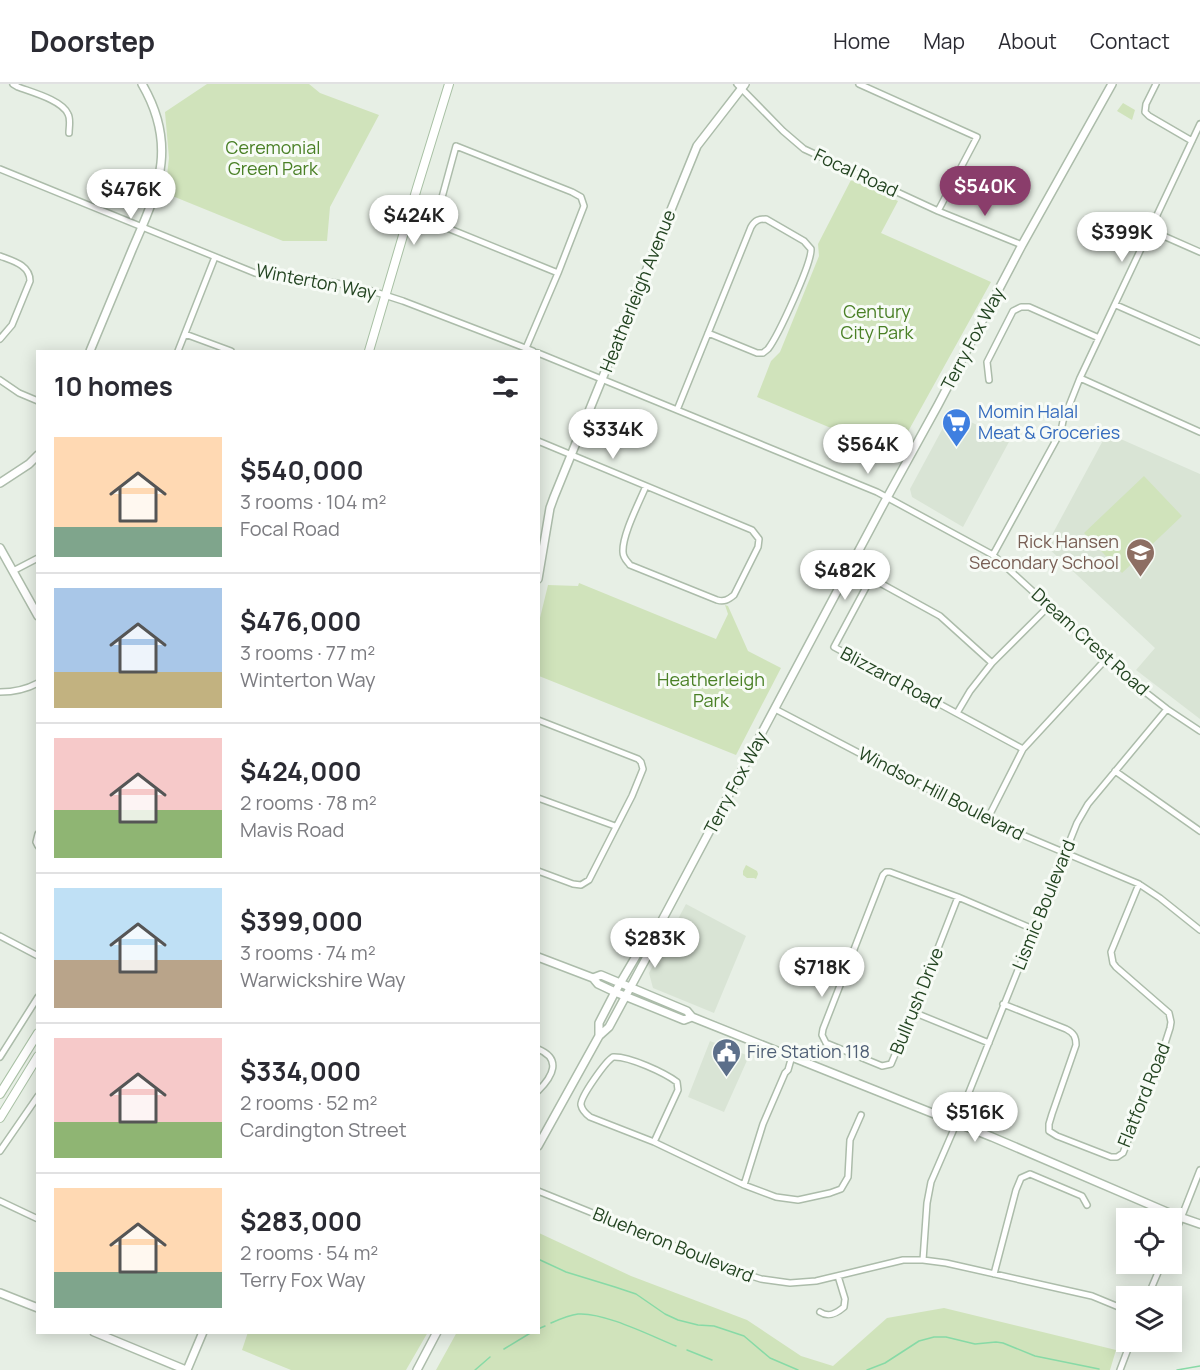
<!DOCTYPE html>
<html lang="en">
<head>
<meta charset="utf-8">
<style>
  :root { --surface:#fff; --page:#f7f7f7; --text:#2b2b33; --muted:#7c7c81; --line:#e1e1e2; --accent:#8a3d6b }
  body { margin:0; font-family:Manrope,sans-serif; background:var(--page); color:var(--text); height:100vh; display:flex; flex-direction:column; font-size:22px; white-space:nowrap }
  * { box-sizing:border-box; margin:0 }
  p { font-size:20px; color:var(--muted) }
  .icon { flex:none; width:33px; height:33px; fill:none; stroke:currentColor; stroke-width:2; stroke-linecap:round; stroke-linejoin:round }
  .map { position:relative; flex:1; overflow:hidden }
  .panel { position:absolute; left:36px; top:266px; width:504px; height:984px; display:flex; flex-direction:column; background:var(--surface); border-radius:0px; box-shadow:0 3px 15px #0003 }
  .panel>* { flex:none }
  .fabs { position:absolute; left:1116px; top:1124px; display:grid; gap:12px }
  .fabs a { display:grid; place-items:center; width:66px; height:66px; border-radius:0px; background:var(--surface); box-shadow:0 3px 15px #0003; font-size:30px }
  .price { position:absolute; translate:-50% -51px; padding:0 14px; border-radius:21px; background:#fff; color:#222; font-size:20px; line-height:39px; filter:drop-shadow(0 2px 3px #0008) }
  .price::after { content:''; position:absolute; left:50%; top:36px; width:18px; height:14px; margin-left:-9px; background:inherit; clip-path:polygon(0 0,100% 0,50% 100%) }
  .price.current { background:var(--accent); color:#fff }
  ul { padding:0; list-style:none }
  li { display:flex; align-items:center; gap:18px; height:150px; padding:0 18px }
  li+li { border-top:2px solid var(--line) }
  li span { display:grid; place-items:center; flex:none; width:168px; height:120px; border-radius:0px; color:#555 }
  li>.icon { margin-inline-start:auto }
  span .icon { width:72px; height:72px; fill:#fffc; stroke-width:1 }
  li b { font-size:26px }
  h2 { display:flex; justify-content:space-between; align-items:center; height:72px; padding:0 18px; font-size:26px }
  header { display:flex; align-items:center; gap:36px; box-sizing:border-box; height:84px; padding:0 30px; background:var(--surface); border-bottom:2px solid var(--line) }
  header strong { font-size:28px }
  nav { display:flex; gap:33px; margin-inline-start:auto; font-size:21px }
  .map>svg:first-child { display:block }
  .built { fill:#d9e4d5 }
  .green { fill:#d0e3bb }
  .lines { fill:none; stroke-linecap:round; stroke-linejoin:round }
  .stream { stroke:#87daa6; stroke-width:1.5 }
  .minor-casing { stroke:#acbcaa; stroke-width:8 }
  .tertiary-casing { stroke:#acbcaa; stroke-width:10 }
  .secondary-casing { stroke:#a8c0a4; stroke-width:10 }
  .minor { stroke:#fff; stroke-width:5 }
  .tertiary { stroke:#fff; stroke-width:7 }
  .secondary { stroke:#fff; stroke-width:8 }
  .labels { text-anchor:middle; stroke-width:6; stroke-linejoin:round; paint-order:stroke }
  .park-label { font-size:18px; fill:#4a8026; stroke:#f7fbf6 }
  .street-label { font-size:18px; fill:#234421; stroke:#f7fbf6 }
  .shop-label { font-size:18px; fill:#366cbe; stroke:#f7fbf6; text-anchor:start }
  .education-label { font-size:18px; fill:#785e54; stroke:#f7fbf6; text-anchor:end }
  .service-label { font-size:18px; fill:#4e5e75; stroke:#f7fbf6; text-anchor:start }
</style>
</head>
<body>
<header>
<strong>Doorstep</strong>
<nav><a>Home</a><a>Map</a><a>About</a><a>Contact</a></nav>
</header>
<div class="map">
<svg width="1200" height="1286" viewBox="0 0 1200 1286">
  <rect width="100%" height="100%" fill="#e7efe5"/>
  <!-- built -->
  <path class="built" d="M951 329 1010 356 963 443 912 413 910 405Z
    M1107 349 1200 390V635L1136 586 1155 564 1046 462Z
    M686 820 746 852 714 929 653 904 649 889Z
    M710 957 749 972 724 1028 688 1013Z"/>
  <!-- green -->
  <path class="green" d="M207 0H309L320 9 379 31 330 123 327 157H283L165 109 169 74 165 28Z
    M1123 19 1135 26 1132 36 1117 27Z
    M851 96 898 117 881 149 991 198 895 371 757 313 771 277 780 268 819 172 818 160Z
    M1144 392 1182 432 1122 489 1084 449Z
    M579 499 716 555 728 530 725 521 728 522 748 567 781 584 736 671 539 592V538L548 501 578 502Z
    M746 781 757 787 758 790 756 795 754 794H747L743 791V787Z
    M539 1149 631 1192 747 1236 801 1272 833 1282 887 1234 944 1224 1116 1266 1110 1286H436L457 1248H538Z
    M248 1248H428L406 1286H291L242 1266Z"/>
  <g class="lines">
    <!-- stream -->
    <path class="stream" d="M538 1175 566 1188 615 1203 636 1210 665 1230 678 1236 698 1241 714 1242 744 1252 770 1274 798 1286
      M551 1239C560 1235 569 1231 578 1230 604 1228 651 1252 676 1262
      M538 1245 545 1242
      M504 1265 532 1248
      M687 1266 712 1276
      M475 1286 490 1273
      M867 1286 885 1279 919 1257 934 1253H946L975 1260 996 1258 1003 1259 1035 1272 1099 1285
      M1177 1286 1200 1282"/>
    <defs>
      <path id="minor" d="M13 0 18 3C31 8 62 16 68 30 71 35 69 43 69 49
        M737 0 783 47 804 65 938 127 1022 161
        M859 0 977 53 938 127
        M1156 0 1146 20 1145 28 1149 32 1192 57
        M0 85 255 189 304 197 331 198 369 206 403 217 533 267
        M1150 146 1200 168
        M0 172C13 177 30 181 30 197L12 241 0 255
        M1116 221 1200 258
        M185 250 231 267
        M526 264 558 189 435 139 456 62 572 108 581 113 584 122 558 189
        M178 267 215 173
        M538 269 877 408 993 471 1131 597 1167 625 1200 647
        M1080 294 1200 348
        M0 296 19 309 38 317
        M989 296 987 278 1013 227 1021 223H1029L1099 254
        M677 326 751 143C755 136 759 135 766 135L804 157 811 165C812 179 778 252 768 265L763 269H757L708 249
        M538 357 752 446 759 455 758 463 734 511C728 516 724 518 717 516L630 481C627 477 623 474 623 468 622 451 639 419 646 402
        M993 471 1061 347 1063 337 1080 294 1200 40
        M13 487 38 474
        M992 579 940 532 871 494 834 563 1023 665
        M0 608C14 608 25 606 38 599
        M775 625 987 736 1139 800 1160 814 1200 846
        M957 629 970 607 992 579 1049 522
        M538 636 638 675 641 678 643 685 632 712 589 796 581 801 573 800 538 787
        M1115 687 1200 747
        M538 714 615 742
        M987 736 1023 665 1107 574
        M38 750 36 758 38 762
        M958 813 913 928 891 980 882 982 826 959 822 951 823 945 883 791 886 788H890L958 813 1033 845
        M0 852 38 872
        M1003 920 1066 945C1074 949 1076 953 1076 961L1052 1030 1049 1040V1047L1057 1052 1111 1073H1117L1123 1069 1159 978 1170 944 1171 938 1169 929 1116 883 1113 879 1111 868 1139 800
        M913 928 989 959
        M538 965C562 975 553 992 538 1007
        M0 973 38 913
        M613 973C629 972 665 989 677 998L678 1006 654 1058 590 1033C586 1030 582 1026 581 1021 580 1013 606 977 613 973Z
        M654 1058 744 1101 776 1113 798 1116 830 1109 841 1105 848 1093 850 1056 861 1031
        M0 1067 38 1012
        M744 1101 763 1040 785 989 788 986 792 972
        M538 1107 739 1188 761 1195 790 1199 816 1197 903 1176H923L946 1179 1092 1212 1126 1226
        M0 1117 38 1135
        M1172 1157 1200 1086
        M923 1176 927 1119 931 1098 957 1038 1077 739 1088 720 1167 625
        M994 1190 1016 1106 1021 1094 1030 1090 1082 1112 1087 1121
        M1148 1212 1162 1179
        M820 1228C829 1234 837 1229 844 1223L845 1215 838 1192
        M1120 1286 1131 1257"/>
      <path id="tertiary" d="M90 267C104 233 118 199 132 166 144 138 158 109 161 79 164 51 156 24 142 0
        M0 399 29 380 38 371
        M0 464 38 532
        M538 495 550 424 554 413 697 62 745 0
        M538 873 593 894 598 900 615 908 684 936 692 933
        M593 894 601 891 687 927 692 933 992 1053 1174 1131 1200 1140
        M599 952V939L615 908 642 862 650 859
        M538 1062 599 952 609 943 650 867V859L883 421 938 321 1022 161 1112 0
        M0 1209 38 1224
        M94 1248 186 1286
        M187 1286 203 1248
        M417 1286 437 1248"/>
      <path id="secondary" d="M369 267 417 104 449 0
        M0 1010 38 949
        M0 1034 38 972"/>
    </defs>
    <!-- minor casing -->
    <use href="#minor" class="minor-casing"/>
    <!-- tertiary casing -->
    <use href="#tertiary" class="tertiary-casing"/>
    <!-- secondary casing -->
    <use href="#secondary" class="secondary-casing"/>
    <!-- minor -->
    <use href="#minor" class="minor"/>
    <!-- tertiary -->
    <use href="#tertiary" class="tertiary"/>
    <!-- secondary -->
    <use href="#secondary" class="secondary"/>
  </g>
  <!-- icons -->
  <defs>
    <symbol id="supermarket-pin" viewBox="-11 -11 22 30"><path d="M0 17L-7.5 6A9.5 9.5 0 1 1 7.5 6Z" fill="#3f7fe0" stroke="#f7fbf6"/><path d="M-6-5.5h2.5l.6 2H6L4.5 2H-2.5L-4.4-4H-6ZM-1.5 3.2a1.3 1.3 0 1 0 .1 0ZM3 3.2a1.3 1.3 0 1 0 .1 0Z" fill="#fff"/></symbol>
    <symbol id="school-pin" viewBox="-11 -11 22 30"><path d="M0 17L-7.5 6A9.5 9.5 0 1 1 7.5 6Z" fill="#8d6e63" stroke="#f7fbf6"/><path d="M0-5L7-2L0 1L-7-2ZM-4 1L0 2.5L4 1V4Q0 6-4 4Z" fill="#fff"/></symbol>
    <symbol id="civic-pin" viewBox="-11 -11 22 30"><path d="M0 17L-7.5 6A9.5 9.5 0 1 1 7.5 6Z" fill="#5c6f8a" stroke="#f7fbf6"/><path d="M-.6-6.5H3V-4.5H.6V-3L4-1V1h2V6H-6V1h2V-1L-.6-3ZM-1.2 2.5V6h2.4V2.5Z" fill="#fff"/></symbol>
  </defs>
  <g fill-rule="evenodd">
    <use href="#supermarket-pin" x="940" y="322" width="33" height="45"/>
    <use href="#school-pin" x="1124" y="452" width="33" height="45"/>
    <use href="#civic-pin" x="710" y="952" width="33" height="45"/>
  </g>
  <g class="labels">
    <!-- park labels -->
    <g class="park-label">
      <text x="273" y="70">Ceremonial<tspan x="273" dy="21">Green Park</tspan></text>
      <text x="877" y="234">Century<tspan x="877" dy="21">City Park</tspan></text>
      <text x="711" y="602">Heatherleigh<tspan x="711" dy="21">Park</tspan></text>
    </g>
    <!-- street labels -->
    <g class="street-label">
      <text transform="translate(856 89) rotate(25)" y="6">Focal Road</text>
      <text transform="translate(316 198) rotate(11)" y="6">Winterton Way</text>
      <text transform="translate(638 207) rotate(-68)" y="6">Heatherleigh Avenue</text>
      <text transform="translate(973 255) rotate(-62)" y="6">Terry Fox Way</text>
      <text transform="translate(1090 558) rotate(42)" y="6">Dream Crest Road</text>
      <text transform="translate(891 594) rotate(28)" y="6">Blizzard Road</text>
      <text transform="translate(736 699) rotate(-62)" y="6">Terry Fox Way</text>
      <text transform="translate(941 710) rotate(27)" y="6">Windsor Hill Boulevard</text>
      <text transform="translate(1044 821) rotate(-68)" y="6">Lismic Boulevard</text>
      <text transform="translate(917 917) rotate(-68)" y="6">Bullrush Drive</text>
      <text transform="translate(1144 1011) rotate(-68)" y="6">Flatford Road</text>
      <text transform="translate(673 1161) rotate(22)" y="6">Blueheron Boulevard</text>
    </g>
    <!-- shop labels -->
    <g class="shop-label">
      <text x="978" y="334">Momin Halal<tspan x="978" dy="21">Meat &amp; Groceries</tspan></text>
    </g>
    <!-- education labels -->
    <g class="education-label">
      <text x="1119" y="464">Rick Hansen<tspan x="1119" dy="21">Secondary School</tspan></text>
    </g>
    <!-- service labels -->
    <g class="service-label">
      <text x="747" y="974">Fire Station 118</text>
    </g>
  </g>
</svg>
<div class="fabs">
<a><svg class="icon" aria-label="locate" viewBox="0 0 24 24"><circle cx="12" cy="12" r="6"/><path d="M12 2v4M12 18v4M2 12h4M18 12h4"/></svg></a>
<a><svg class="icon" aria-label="layers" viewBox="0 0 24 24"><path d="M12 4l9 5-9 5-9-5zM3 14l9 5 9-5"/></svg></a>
</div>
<b class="price current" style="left:985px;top:133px">$540K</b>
<b class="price" style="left:131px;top:136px">$476K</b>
<b class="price" style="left:414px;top:162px">$424K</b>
<b class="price" style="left:1122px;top:179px">$399K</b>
<b class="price" style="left:613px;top:376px">$334K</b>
<b class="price" style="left:868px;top:391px">$564K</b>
<b class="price" style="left:845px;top:517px">$482K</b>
<b class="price" style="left:655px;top:885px">$283K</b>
<b class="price" style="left:822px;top:914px">$718K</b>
<b class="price" style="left:975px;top:1059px">$516K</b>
<section class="panel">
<h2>10 homes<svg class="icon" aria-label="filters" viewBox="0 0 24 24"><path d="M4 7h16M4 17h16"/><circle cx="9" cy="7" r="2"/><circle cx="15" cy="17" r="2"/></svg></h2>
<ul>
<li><span style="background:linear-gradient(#ffd9b3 75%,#7fa58c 0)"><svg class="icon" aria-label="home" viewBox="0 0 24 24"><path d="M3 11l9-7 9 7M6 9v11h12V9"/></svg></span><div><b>$540,000</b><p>3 rooms · 104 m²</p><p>Focal Road</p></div></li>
<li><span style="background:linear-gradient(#a9c7e8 70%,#c2b280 0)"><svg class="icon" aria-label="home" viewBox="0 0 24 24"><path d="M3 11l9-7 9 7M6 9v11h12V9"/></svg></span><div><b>$476,000</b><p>3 rooms · 77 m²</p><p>Winterton Way</p></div></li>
<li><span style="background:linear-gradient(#f6c9c9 60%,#8fb573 0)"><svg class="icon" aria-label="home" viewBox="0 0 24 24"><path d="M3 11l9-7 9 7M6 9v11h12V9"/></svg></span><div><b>$424,000</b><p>2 rooms · 78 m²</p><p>Mavis Road</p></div></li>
<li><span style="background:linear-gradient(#bfe0f5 60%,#b9a48a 0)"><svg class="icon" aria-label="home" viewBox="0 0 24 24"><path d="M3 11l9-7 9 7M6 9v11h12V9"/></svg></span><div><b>$399,000</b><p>3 rooms · 74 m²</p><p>Warwickshire Way</p></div></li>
<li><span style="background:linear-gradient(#f6c9c9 70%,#8fb573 0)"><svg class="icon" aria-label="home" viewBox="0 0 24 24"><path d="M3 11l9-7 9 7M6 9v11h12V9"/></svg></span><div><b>$334,000</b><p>2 rooms · 52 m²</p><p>Cardington Street</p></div></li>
<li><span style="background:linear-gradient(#ffd9b3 70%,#7fa58c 0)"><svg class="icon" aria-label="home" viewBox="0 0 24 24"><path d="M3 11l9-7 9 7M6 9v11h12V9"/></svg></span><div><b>$283,000</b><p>2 rooms · 54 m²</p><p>Terry Fox Way</p></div></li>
</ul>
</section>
</div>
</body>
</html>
